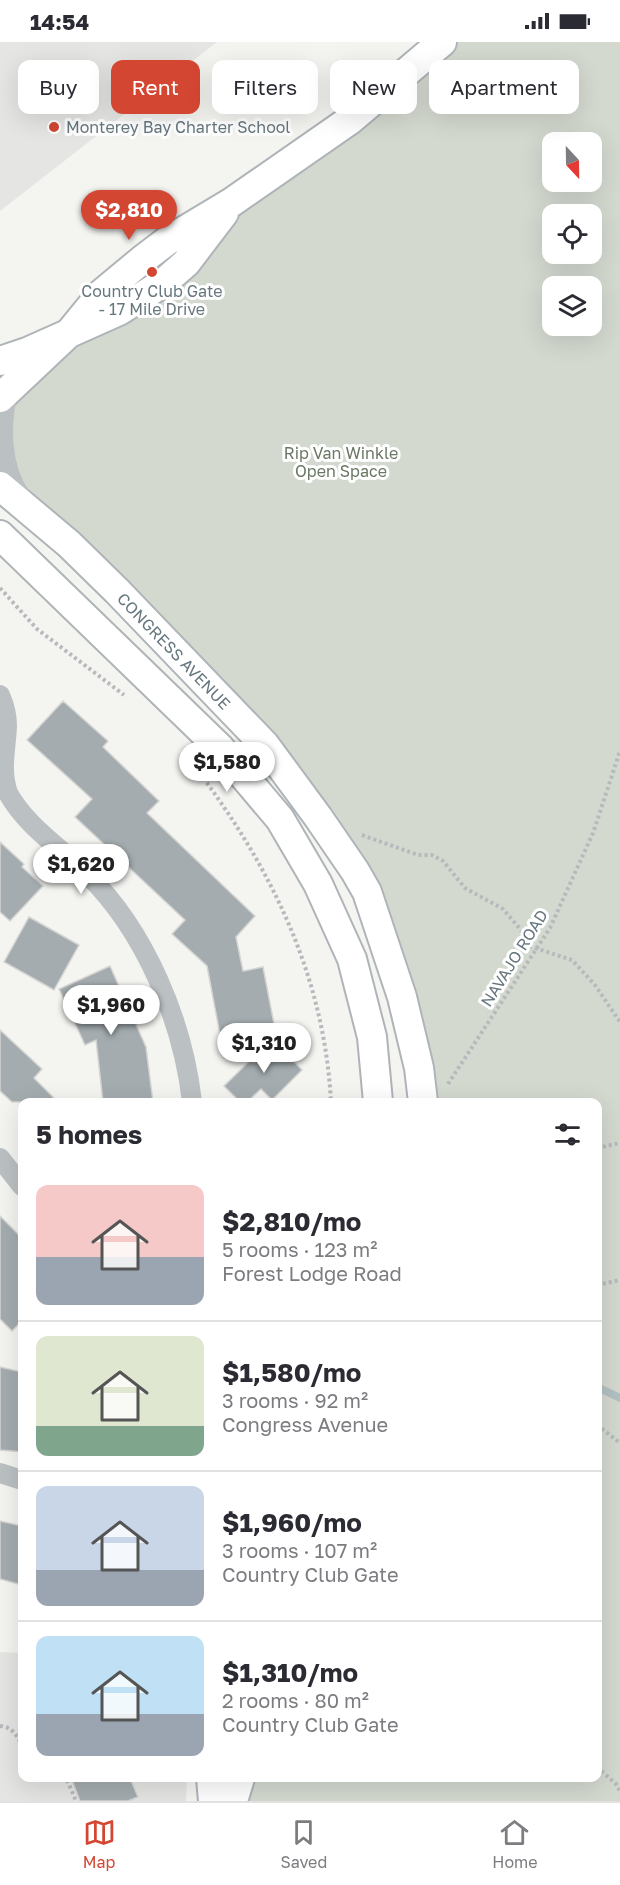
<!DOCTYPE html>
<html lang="en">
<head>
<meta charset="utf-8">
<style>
  :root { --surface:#fff; --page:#f2f2f3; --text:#2b2b33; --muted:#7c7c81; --line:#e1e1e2; --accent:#d34632 }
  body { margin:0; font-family:"Golos Text",sans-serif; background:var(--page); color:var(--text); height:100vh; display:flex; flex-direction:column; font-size:22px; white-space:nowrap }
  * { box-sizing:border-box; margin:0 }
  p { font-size:20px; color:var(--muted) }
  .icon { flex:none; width:33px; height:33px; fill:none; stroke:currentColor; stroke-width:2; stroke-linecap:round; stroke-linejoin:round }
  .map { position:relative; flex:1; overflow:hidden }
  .sheet { position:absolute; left:18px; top:1056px; width:584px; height:684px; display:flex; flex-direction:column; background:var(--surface); border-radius:12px; box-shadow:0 6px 24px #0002 }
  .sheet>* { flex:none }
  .top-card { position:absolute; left:18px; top:18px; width:585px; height:54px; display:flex; gap:12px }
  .needle { width:39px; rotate:158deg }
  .fabs { position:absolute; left:542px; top:90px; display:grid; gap:12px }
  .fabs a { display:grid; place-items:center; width:60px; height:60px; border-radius:12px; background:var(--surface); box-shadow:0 6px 24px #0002; font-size:30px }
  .price { position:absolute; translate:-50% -51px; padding:0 14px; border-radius:21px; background:#fff; color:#222; font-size:20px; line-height:39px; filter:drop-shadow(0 2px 3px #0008) }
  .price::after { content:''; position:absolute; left:50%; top:36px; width:18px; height:14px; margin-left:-9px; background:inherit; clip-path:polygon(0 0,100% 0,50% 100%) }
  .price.on { background:var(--accent); color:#fff }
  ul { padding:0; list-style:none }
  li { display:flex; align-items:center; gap:18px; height:150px; padding:0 18px }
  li+li { border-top:2px solid var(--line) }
  li span { display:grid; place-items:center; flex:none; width:168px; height:120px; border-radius:12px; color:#555 }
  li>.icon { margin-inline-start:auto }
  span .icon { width:72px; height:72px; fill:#fffc; stroke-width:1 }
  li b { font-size:26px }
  h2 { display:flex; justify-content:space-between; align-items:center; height:72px; padding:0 18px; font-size:26px }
  .chip { padding:0 21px; border-radius:12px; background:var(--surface); box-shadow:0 6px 24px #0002; font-size:21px; line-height:54px }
  .chip.on { background:var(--accent); color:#fff }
  .status { display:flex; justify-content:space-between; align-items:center; height:42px; padding:0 30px; background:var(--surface); direction:ltr }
  .status svg { height:16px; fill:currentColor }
  .menu { display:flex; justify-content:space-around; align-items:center; height:84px; border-top:2px solid var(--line); background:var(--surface); font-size:16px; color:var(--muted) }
  .menu a { display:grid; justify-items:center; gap:3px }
  .menu .on { color:var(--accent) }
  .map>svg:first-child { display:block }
  .built { fill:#e5e5e4 }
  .green { fill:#d4d9d0; fill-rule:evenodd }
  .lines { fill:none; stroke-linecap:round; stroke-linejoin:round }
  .stream { stroke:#b3c0c2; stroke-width:8 }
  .building { fill:#a4acaf; stroke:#d5d5d3; stroke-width:1.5 }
  .secondary-casing { stroke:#aeb4b7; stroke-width:32 }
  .path { stroke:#b7babc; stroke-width:4; stroke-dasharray:3 3; stroke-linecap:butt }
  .street { stroke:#bbc0c2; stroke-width:20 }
  .secondary { stroke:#fff; stroke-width:28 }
  .poi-dot { fill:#d34632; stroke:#fff; stroke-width:2 }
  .labels { text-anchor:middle; stroke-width:6; stroke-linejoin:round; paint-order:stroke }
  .poi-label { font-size:16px; fill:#66777f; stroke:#fff; text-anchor:start }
  .park-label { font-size:16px; fill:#6a7764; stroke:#fff }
  .street-label { font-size:16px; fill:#66777f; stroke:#fff }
</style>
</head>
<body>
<div class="status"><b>14:54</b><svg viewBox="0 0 49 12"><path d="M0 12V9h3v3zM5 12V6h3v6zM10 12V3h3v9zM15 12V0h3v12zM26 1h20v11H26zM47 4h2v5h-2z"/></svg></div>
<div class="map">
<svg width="620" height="1759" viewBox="0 0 620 1759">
  <rect width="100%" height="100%" fill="#f4f4f1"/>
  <!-- built -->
  <path class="built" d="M0 0H217L0 169Z
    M0 1610 22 1611V1736H187L186 1759H0Z"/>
  <!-- green -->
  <path class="green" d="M444 0H620V1759H247L250 1736H597V1060H423L402 955 318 775 38 476 2 403 5 358 119 269 232 160ZM552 100H591V140H552ZM552 172H591V212H552ZM552 244H591V284H552Z"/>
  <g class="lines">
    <!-- stream -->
    <path class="stream" d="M597 1345 620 1356"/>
  </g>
  <!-- building -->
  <path class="building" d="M63 659 108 699 103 705 159 759 147 771 255 874 236 895 243 929 263 925 275 987 221 998 207 924 172 892 185 878 75 775 92 757 27 698Z
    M0 800 24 822 22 825 43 844 10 879 0 870Z
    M29 875 79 903 54 948 4 920Z
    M110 924 146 1005 153 1060H103L96 998 85 1003 59 947Z
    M0 988 42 1027 34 1036 58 1060H12L0 1049Z
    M272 997 302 1028 272 1058 261 1047 247 1060H240L224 1044Z
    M0 1174 22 1196V1279L12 1289 0 1277Z
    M0 1325 22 1330V1410L0 1408Z
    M0 1479 22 1484V1543L0 1537Z
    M71 1736H130L138 1755 128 1759H80Z"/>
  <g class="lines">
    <defs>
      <path id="secondary" d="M0 319 27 310 119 269 163 241 186 221 224 171
        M0 356 70 290 101 252 142 218 167 199 232 160 350 78 442 0
        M0 444 69 502 117 549 265 703 318 775 355 829 367 850 402 955 419 1026 423 1060
        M0 493 220 706 280 777 318 842 352 917 372 995 378 1060
        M211 1736 213 1759
        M233 1759 240 1736"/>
    </defs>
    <!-- secondary casing -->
    <use href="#secondary" class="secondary-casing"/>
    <!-- path -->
    <path class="path" d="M0 546 37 587 124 653
      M185 712C266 815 324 928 331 1060
      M362 793 418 813H432L443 819 465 846 503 867 521 888 529 904 572 918 595 943 620 980
      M448 1042 550 886 593 791 620 709
      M597 1106 620 1101
      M597 1243 620 1238
      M597 1383 620 1401
      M0 1684C13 1685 17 1694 22 1704
      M597 1725 617 1743 620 1750
      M61 1736 68 1740 76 1759"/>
    <!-- street -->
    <path class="street" d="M8 348C0 383 0 425 21 455
      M0 653C4 662 7 674 7 684 6 708 0 727 8 751 26 784 61 806 87 832 146 890 183 980 192 1060
      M0 1116 22 1144
      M0 1431 22 1438"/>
    <!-- secondary -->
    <use href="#secondary" class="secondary"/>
  </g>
  <!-- markers -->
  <g class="poi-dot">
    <circle cx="54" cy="85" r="6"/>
    <circle cx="152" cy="230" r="6"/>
  </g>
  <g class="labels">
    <!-- poi labels -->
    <g class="poi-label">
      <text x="66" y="91">Monterey Bay Charter School</text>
      <text x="152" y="255" text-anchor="middle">Country Club Gate<tspan x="152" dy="18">- 17 Mile Drive</tspan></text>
    </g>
    <!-- park labels -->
    <g class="park-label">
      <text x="341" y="417">Rip Van Winkle<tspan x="341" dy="18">Open Space</tspan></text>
    </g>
    <!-- street labels -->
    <g class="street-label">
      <text transform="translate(174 609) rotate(46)" y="6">CONGRESS AVENUE</text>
      <text transform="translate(514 916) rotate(-58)" y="6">NAVAJO ROAD</text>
    </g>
  </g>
</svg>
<div class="fabs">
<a><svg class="needle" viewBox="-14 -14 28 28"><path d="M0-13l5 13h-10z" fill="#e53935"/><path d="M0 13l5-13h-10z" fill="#7c7c81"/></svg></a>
<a><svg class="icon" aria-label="locate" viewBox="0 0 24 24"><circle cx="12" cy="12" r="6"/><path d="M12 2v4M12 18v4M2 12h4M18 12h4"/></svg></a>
<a><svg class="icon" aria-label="layers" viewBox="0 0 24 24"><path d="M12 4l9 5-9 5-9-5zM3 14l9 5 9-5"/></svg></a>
</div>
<b class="price on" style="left:129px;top:199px">$2,810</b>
<b class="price" style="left:227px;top:751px">$1,580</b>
<b class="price" style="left:81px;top:853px">$1,620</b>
<b class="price" style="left:111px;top:994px">$1,960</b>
<b class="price" style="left:264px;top:1032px">$1,310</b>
<div class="top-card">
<a class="chip">Buy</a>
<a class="chip on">Rent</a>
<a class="chip">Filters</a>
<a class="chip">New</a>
<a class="chip">Apartment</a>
</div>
<section class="sheet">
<h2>5 homes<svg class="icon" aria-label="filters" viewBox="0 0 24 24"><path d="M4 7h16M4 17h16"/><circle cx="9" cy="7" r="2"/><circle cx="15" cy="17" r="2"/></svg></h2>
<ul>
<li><span style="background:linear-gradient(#f6c9c9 60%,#9aa5b1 0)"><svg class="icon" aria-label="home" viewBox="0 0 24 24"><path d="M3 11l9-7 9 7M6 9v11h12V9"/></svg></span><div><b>$2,810/mo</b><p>5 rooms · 123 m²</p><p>Forest Lodge Road</p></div></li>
<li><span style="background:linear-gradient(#dfe7d0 75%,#7fa58c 0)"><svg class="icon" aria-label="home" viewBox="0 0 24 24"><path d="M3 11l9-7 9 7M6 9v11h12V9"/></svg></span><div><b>$1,580/mo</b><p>3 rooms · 92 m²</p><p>Congress Avenue</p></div></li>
<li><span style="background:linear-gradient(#c9d6e8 70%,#9aa5b1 0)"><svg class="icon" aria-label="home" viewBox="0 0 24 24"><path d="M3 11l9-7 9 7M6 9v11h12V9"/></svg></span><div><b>$1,960/mo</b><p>3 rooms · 107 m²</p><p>Country Club Gate</p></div></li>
<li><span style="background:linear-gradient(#bfe0f5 65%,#9aa5b1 0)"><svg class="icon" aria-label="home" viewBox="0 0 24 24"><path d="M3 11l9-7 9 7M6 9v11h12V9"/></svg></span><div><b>$1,310/mo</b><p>2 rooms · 80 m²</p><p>Country Club Gate</p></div></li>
</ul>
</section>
</div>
<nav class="menu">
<a class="on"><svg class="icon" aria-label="map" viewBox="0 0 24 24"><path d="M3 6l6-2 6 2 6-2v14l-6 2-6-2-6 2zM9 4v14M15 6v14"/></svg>Map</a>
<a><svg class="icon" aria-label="saved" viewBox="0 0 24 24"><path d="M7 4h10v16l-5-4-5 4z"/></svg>Saved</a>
<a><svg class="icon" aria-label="home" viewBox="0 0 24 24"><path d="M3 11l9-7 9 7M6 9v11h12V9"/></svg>Home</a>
</nav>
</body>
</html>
